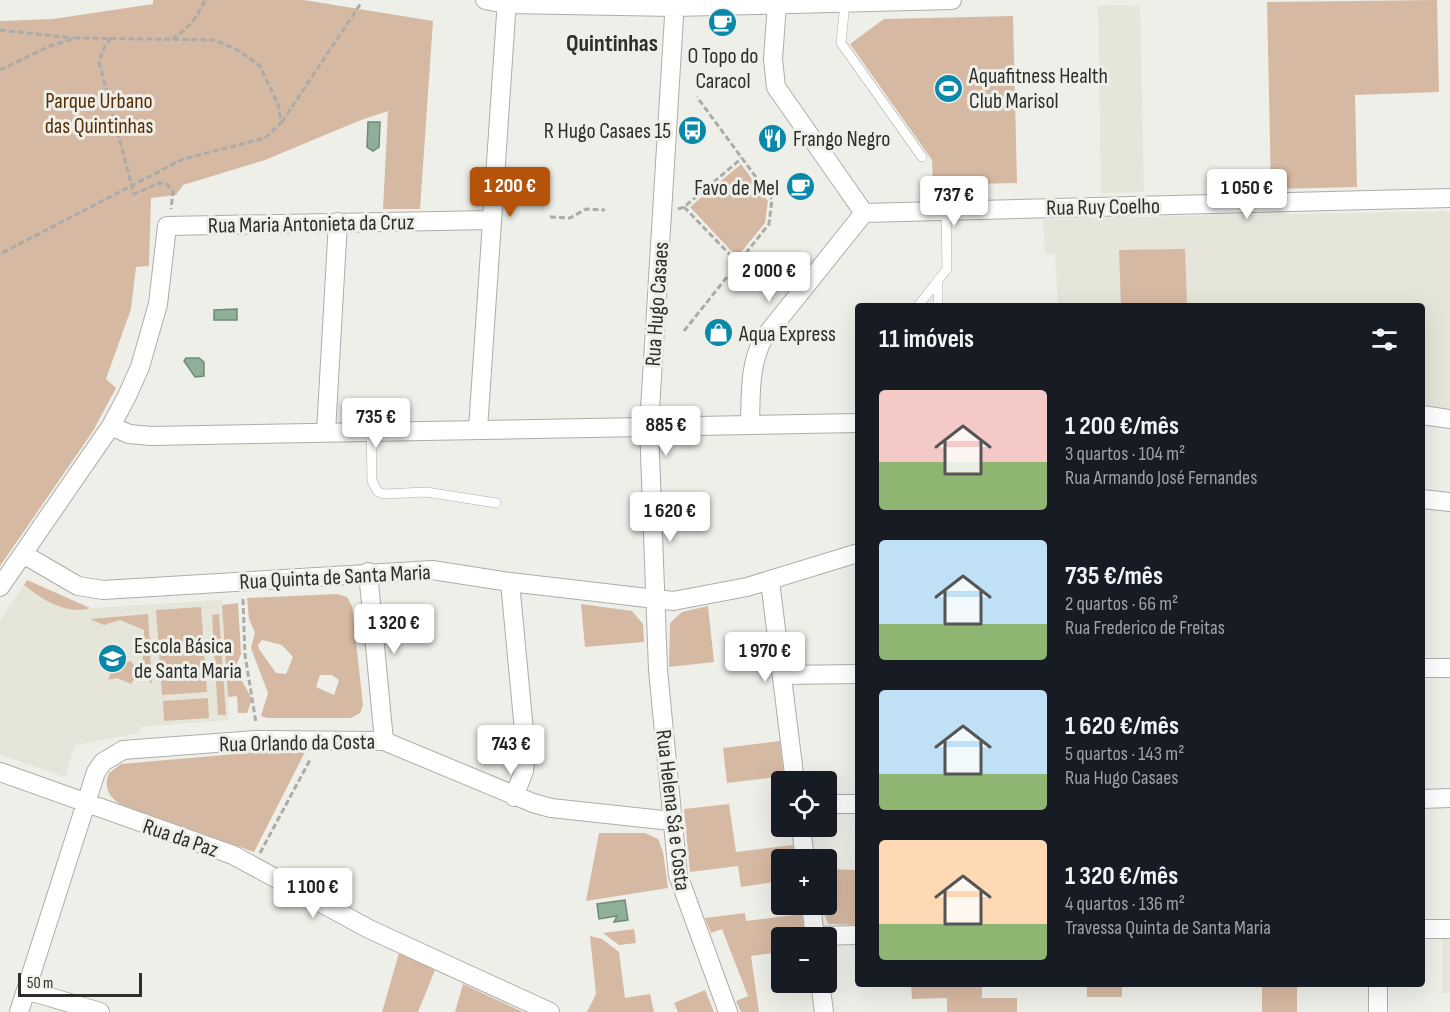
<!DOCTYPE html>
<html lang="pt">
<head>
<meta charset="utf-8">
<style>
  :root { --surface:#171b24; --page:#20242c; --text:#f1f3f6; --muted:#9ea1a6; --accent:#b45309 }
  body { margin:0; font-family:"Sofia Sans Condensed",sans-serif; background:var(--page); color:var(--text); height:100vh; display:flex; flex-direction:column; font-size:22px; white-space:nowrap }
  * { box-sizing:border-box; margin:0 }
  p { font-size:20px; color:var(--muted) }
  .icon { flex:none; width:33px; height:33px; fill:none; stroke:currentColor; stroke-width:2; stroke-linecap:round; stroke-linejoin:round }
  .map { position:relative; flex:1; overflow:hidden }
  .drawer { position:absolute; left:855px; top:303px; width:570px; height:684px; display:flex; flex-direction:column; background:var(--surface); border-radius:6px; box-shadow:0 6px 24px #0002 }
  .drawer>* { flex:none }
  .tools { position:absolute; left:771px; top:771px; display:grid; gap:12px }
  .tools a { display:grid; place-items:center; width:66px; height:66px; border-radius:6px; background:var(--surface); box-shadow:0 6px 24px #0002; font-size:30px }
  .scale { position:absolute; left:18px; bottom:15px; width:124px; box-sizing:border-box; padding-left:6px; border:3px solid #2e2e2c; border-top:0; font-size:16px; line-height:21px; white-space:nowrap; color:#2e2e2c; -webkit-text-stroke:4px #efefea; paint-order:stroke }
  .price { position:absolute; translate:-50% -51px; padding:0 14px; border-radius:6px; background:#fff; color:#222; font-size:20px; line-height:39px; filter:drop-shadow(0 2px 3px #0008) }
  .price::after { content:''; position:absolute; left:50%; top:36px; width:18px; height:14px; margin-left:-9px; background:inherit; clip-path:polygon(0 0,100% 0,50% 100%) }
  .price.active { background:var(--accent); color:#fff }
  ul { padding:0; list-style:none }
  li { display:flex; align-items:center; gap:18px; height:150px; padding:0 24px }
  li span { display:grid; place-items:center; flex:none; width:168px; height:120px; border-radius:6px; color:#555 }
  li>.icon { margin-inline-start:auto }
  span .icon { width:72px; height:72px; fill:#fffc; stroke-width:1 }
  li b { font-size:26px }
  h2 { display:flex; justify-content:space-between; align-items:center; height:72px; padding:0 24px; font-size:26px }
  .map>svg:first-child { display:block }
  .built { fill:#e5e5d9 }
  .green { fill:#d6b9a3; fill-rule:evenodd }
  .water { fill:#8eb098; stroke:#718978; stroke-width:1.5 }
  .lines { fill:none; stroke-linecap:round; stroke-linejoin:round }
  .service-casing { stroke:#adada8; stroke-width:10 }
  .minor-casing { stroke:#adada8; stroke-width:20 }
  .path { stroke:#ababa7; stroke-width:3; stroke-dasharray:6 3; stroke-linecap:butt }
  .service { stroke:#fff; stroke-width:9 }
  .minor { stroke:#fff; stroke-width:18 }
  .labels { text-anchor:middle; stroke-width:6; stroke-linejoin:round; paint-order:stroke }
  .poi-label { font-size:22px; fill:#2e2e2c; stroke:#efefea; text-anchor:start }
  .park-label { font-size:22px; fill:#582f02; stroke:#efefea }
  .street-label { font-size:22px; fill:#2e2e2c; stroke:#efefea }
  .neighbourhood-label { font-size:24px; font-weight:bold; fill:#2e2e2c; stroke:#efefea }
</style>
</head>
<body>
<div class="map">
<svg width="1450" height="1012" viewBox="0 0 1450 1012">
  <rect width="100%" height="100%" fill="#efefea"/>
  <!-- built -->
  <path class="built" d="M1140 5 1144 192 1101 193 1098 6Z
    M1450 211V411L1422 407V306H1058L1055 254H1045L1043 219Z
    M27 580 90 608 222 600 229 720 140 727V733L75 745 65 777 0 755V620Z
    M1442 939H1450V993H1442Z"/>
  <!-- green -->
  <path class="green" d="M153 0H304L433 21 420 209H383L388 111 361 120 265 160 183 185 176 195 151 198 149 266 136 267 131 309 106 379 116 388 93 431 0 566V21L53 19 153 4Z
    M1437 0 1439 92 1355 95 1357 187 1271 189 1267 2Z
    M1013 16 1017 183 933 185 932 160 850 44 884 19Z
    M741 164 768 201 765 223 737 257 690 207Z
    M1185 249 1187 306H1121L1119 250Z
    M27 580 90 608C67 616 40 598 24 585Z
    M337 594 347 597 352 606 363 705 360 713 351 718H268L261 716 268 693 251 648 255 633 249 619 247 598ZM262 640 282 645 293 657 286 674 276 673 259 649 258 645ZM320 675H332L339 680 334 695 316 687Z
    M238 603 241 654 235 668 252 699 247 713H238L237 696 228 697 222 605Z
    M581 604 632 611 643 624 644 642 585 647Z
    M708 606 714 662 669 667 670 623 682 612Z
    M201 607 207 692 162 695 156 610Z
    M148 614 152 684 142 673 144 630 120 620 104 625 90 619Z
    M219 614 226 715H218L212 615Z
    M131 661 135 667 132 671 136 677 131 684 117 678 108 680 113 666Z
    M208 698 209 718 164 721 163 701Z
    M780 741 784 776 727 783 723 748Z
    M258 752H305L254 852 122 805C109 798 103 787 109 773L121 764Z
    M729 804 736 852 793 845 795 859 782 860 781 881 741 887 738 866 690 872 684 809Z
    M599 833H645L658 839 663 852 668 888 586 901Z
    M827 869 858 870V925L828 924 821 905 826 904Z
    M745 913 746 921 802 914 805 937 782 938 781 952 751 956 759 1012H741L736 1001 748 996 722 929 711 933 705 918Z
    M634 929 636 943 619 945 603 933Z
    M590 936 602 939 619 952 625 998 650 994 654 1012H587L596 994Z
    M399 953 435 970 418 1012H382Z
    M463 984 523 1012H455Z
    M911 984H982V998H1017V1012H947V998L912 999Z
    M1087 984H1122V997H1087Z
    M1262 984H1297V1012H1262Z
    M705 990 714 1012H678L674 1003Z"/>
  <!-- water -->
  <path class="water" d="M368 122H380L379 147 373 151 367 147Z
    M237 309V320H214V310Z
    M186 358H199L204 362V376L195 377 184 361Z
    M625 900 628 920 614 922 617 916 599 919 597 904Z"/>
  <g class="lines">
    <defs>
      <path id="service" d="M845 3 841 43 922 157
        M938 281V306
        M918 306 947 269 946 209
        M371 431 372 481 378 492 384 494 426 492 496 503"/>
      <path id="minor" d="M485 0 506 4 675 7 952 0
        M675 0 649 426 658 670 678 875 728 1012
        M777 4 773 59 776 87 864 213
        M864 213 1450 198
        M1422 415 1450 419
        M750 424C751 394 749 366 763 339L864 213
        M111 426 129 434 151 436 858 423
        M478 429 507 0
        M326 432 338 222
        M1422 499 1450 502
        M23 554 78 586 103 590 432 570 510 582 673 601 747 587 858 553
        M368 572 384 741
        M770 581 795 782
        M510 582 526 752 524 771 514 797
        M0 587 111 426 127 396 140 367 158 304 167 226 491 220
        M1422 668H1450
        M782 675 858 674
        M0 772 233 855 369 929 550 1012
        M1422 799 1450 798
        M826 804H858
        M801 826 805 860
        M811 904 815 938
        M1422 929H1450
        M815 936 858 935
        M820 982 824 1012
        M1378 984V1012
        M26 990 100 1012
        M19 1012 96 772 103 762 123 750 256 740 384 741 533 803 551 808 672 821"/>
    </defs>
    <!-- service casing -->
    <use href="#service" class="service-casing"/>
    <!-- minor casing -->
    <use href="#minor" class="minor-casing"/>
    <!-- path -->
    <path class="path" d="M0 30 73 38
      M111 38 104 48 99 62 134 194 159 183 167 184 173 192 171 209
      M172 39C188 29 198 17 205 0
      M0 70 50 46 76 38 215 40 239 51 259 65 278 104 281 123 265 138 183 159 0 254
      M282 122 361 3
      M684 207 738 263
      M678 209 684 207 742 158
      M550 217 570 218 586 209 605 210
      M684 331 769 224 772 199 697 97
      M243 599 245 655 256 723
      M260 853 311 758"/>
    <!-- service -->
    <use href="#service" class="service"/>
    <!-- minor -->
    <use href="#minor" class="minor"/>
  </g>
  <!-- icons -->
  <defs>
    <symbol id="cafe-disc" viewBox="-11 -11 22 22"><circle r="9.5" fill="#0988aa" stroke="#efefea"/><path d="M-5.5-4.5H6V0H3Q3 3.5 0 3.5H-2.5Q-5.5 3.5-5.5 0ZM3-3.2v2h1.7v-2ZM-6 4.5H4V6H-6Z" fill="#fff"/></symbol>
    <symbol id="stadium-disc" viewBox="-11 -11 22 22"><circle r="9.5" fill="#0988aa" stroke="#efefea"/><path d="M0-5a6.5 5 0 1 0 0 10a6.5 5 0 1 0 0-10ZM-3.5-1.8h7v3.6h-7Z" fill="#fff"/></symbol>
    <symbol id="bus-disc" viewBox="-11 -11 22 22"><circle r="9.5" fill="#0988aa" stroke="#efefea"/><path d="M-5-6H5V4H4V6H2V4H-2V6H-4V4H-5ZM-3.5-4V0h7V-4ZM-3.5 1.2v1.5H-2V1.2ZM2 1.2v1.5H3.5V1.2Z" fill="#fff"/></symbol>
    <symbol id="restaurant-disc" viewBox="-11 -11 22 22"><circle r="9.5" fill="#0988aa" stroke="#efefea"/><path d="M-5-6h1v4h1v-4h1v4h1v-4h1v5L-1.5 .5V6h-2V.5L-5-1ZM5-6V6H3V1.5H1.5Q1.5-4 5-6Z" fill="#fff"/></symbol>
    <symbol id="shop-disc" viewBox="-11 -11 22 22"><circle r="9.5" fill="#0988aa" stroke="#efefea"/><path d="M-5-2.5h2.3a2.7 3.5 0 0 1 5.4 0H5L5.5 6h-11ZM-1.5-2.5h3a1.5 2.3 0 0 0-3 0Z" fill="#fff"/></symbol>
    <symbol id="school-disc" viewBox="-11 -11 22 22"><circle r="9.5" fill="#0988aa" stroke="#efefea"/><path d="M0-5L7-2L0 1L-7-2ZM-4 1L0 2.5L4 1V4Q0 6-4 4Z" fill="#fff"/></symbol>
  </defs>
  <g fill-rule="evenodd">
    <use href="#cafe-disc" x="706" y="6" width="33" height="33"/>
    <use href="#stadium-disc" x="932" y="72" width="33" height="33"/>
    <use href="#bus-disc" x="676" y="114" width="33" height="33"/>
    <use href="#restaurant-disc" x="756" y="122" width="33" height="33"/>
    <use href="#cafe-disc" x="784" y="170" width="33" height="33"/>
    <use href="#shop-disc" x="702" y="316" width="33" height="33"/>
    <use href="#school-disc" x="96" y="642" width="33" height="33"/>
  </g>
  <g class="labels">
    <!-- poi labels -->
    <g class="poi-label">
      <text x="723" y="63" text-anchor="middle">O Topo do<tspan x="723" dy="25">Caracol</tspan></text>
      <text x="969" y="83">Aquafitness Health<tspan x="969" dy="25">Club Marisol</tspan></text>
      <text x="671" y="138" text-anchor="end">R Hugo Casaes 15</text>
      <text x="793" y="146">Frango Negro</text>
      <text x="779" y="195" text-anchor="end">Favo de Mel</text>
      <text x="739" y="341">Aqua Express</text>
      <text x="134" y="653">Escola Básica<tspan x="134" dy="25">de Santa Maria</tspan></text>
    </g>
    <!-- park labels -->
    <g class="park-label">
      <text x="99" y="108">Parque Urbano<tspan x="99" dy="25">das Quintinhas</tspan></text>
    </g>
    <!-- street labels -->
    <g class="street-label">
      <text transform="translate(1103 206) rotate(-1)" y="8">Rua Ruy Coelho</text>
      <text transform="translate(311 223) rotate(-1)" y="8">Rua Maria Antonieta da Cruz</text>
      <text transform="translate(656 304) rotate(-86)" y="8">Rua Hugo Casaes</text>
      <text transform="translate(335 576) rotate(-3)" y="8">Rua Quinta de Santa Maria</text>
      <text transform="translate(297 742) rotate(-1)" y="8">Rua Orlando da Costa</text>
      <text transform="translate(674 810) rotate(83)" y="8">Rua Helena Sá e Costa</text>
      <text transform="translate(181 837) rotate(19)" y="8">Rua da Paz</text>
    </g>
    <!-- neighbourhood labels -->
    <g class="neighbourhood-label">
      <text x="612" y="51">Quintinhas</text>
    </g>
  </g>
</svg>
<div class="tools">
<a><svg class="icon" aria-label="locate" viewBox="0 0 24 24"><circle cx="12" cy="12" r="6"/><path d="M12 2v4M12 18v4M2 12h4M18 12h4"/></svg></a>
<a>+</a>
<a>−</a>
</div>
<div class="scale">50 m</div>
<b class="price active" style="left:510px;top:218px">1 200 €</b>
<b class="price" style="left:1247px;top:220px">1 050 €</b>
<b class="price" style="left:954px;top:227px">737 €</b>
<b class="price" style="left:769px;top:303px">2 000 €</b>
<b class="price" style="left:376px;top:449px">735 €</b>
<b class="price" style="left:666px;top:457px">885 €</b>
<b class="price" style="left:670px;top:543px">1 620 €</b>
<b class="price" style="left:394px;top:655px">1 320 €</b>
<b class="price" style="left:765px;top:683px">1 970 €</b>
<b class="price" style="left:511px;top:776px">743 €</b>
<b class="price" style="left:313px;top:919px">1 100 €</b>
<section class="drawer">
<h2>11 imóveis<svg class="icon" aria-label="filters" viewBox="0 0 24 24"><path d="M4 7h16M4 17h16"/><circle cx="9" cy="7" r="2"/><circle cx="15" cy="17" r="2"/></svg></h2>
<ul>
<li><span style="background:linear-gradient(#f6c9c9 60%,#8fb573 0)"><svg class="icon" aria-label="home" viewBox="0 0 24 24"><path d="M3 11l9-7 9 7M6 9v11h12V9"/></svg></span><div><b>1 200 €/mês</b><p>3 quartos · 104 m²</p><p>Rua Armando José Fernandes</p></div></li>
<li><span style="background:linear-gradient(#bfe0f5 70%,#8fb573 0)"><svg class="icon" aria-label="home" viewBox="0 0 24 24"><path d="M3 11l9-7 9 7M6 9v11h12V9"/></svg></span><div><b>735 €/mês</b><p>2 quartos · 66 m²</p><p>Rua Frederico de Freitas</p></div></li>
<li><span style="background:linear-gradient(#bfe0f5 70%,#8fb573 0)"><svg class="icon" aria-label="home" viewBox="0 0 24 24"><path d="M3 11l9-7 9 7M6 9v11h12V9"/></svg></span><div><b>1 620 €/mês</b><p>5 quartos · 143 m²</p><p>Rua Hugo Casaes</p></div></li>
<li><span style="background:linear-gradient(#ffd9b3 70%,#8fb573 0)"><svg class="icon" aria-label="home" viewBox="0 0 24 24"><path d="M3 11l9-7 9 7M6 9v11h12V9"/></svg></span><div><b>1 320 €/mês</b><p>4 quartos · 136 m²</p><p>Travessa Quinta de Santa Maria</p></div></li>
</ul>
</section>
</div>
</body>
</html>
